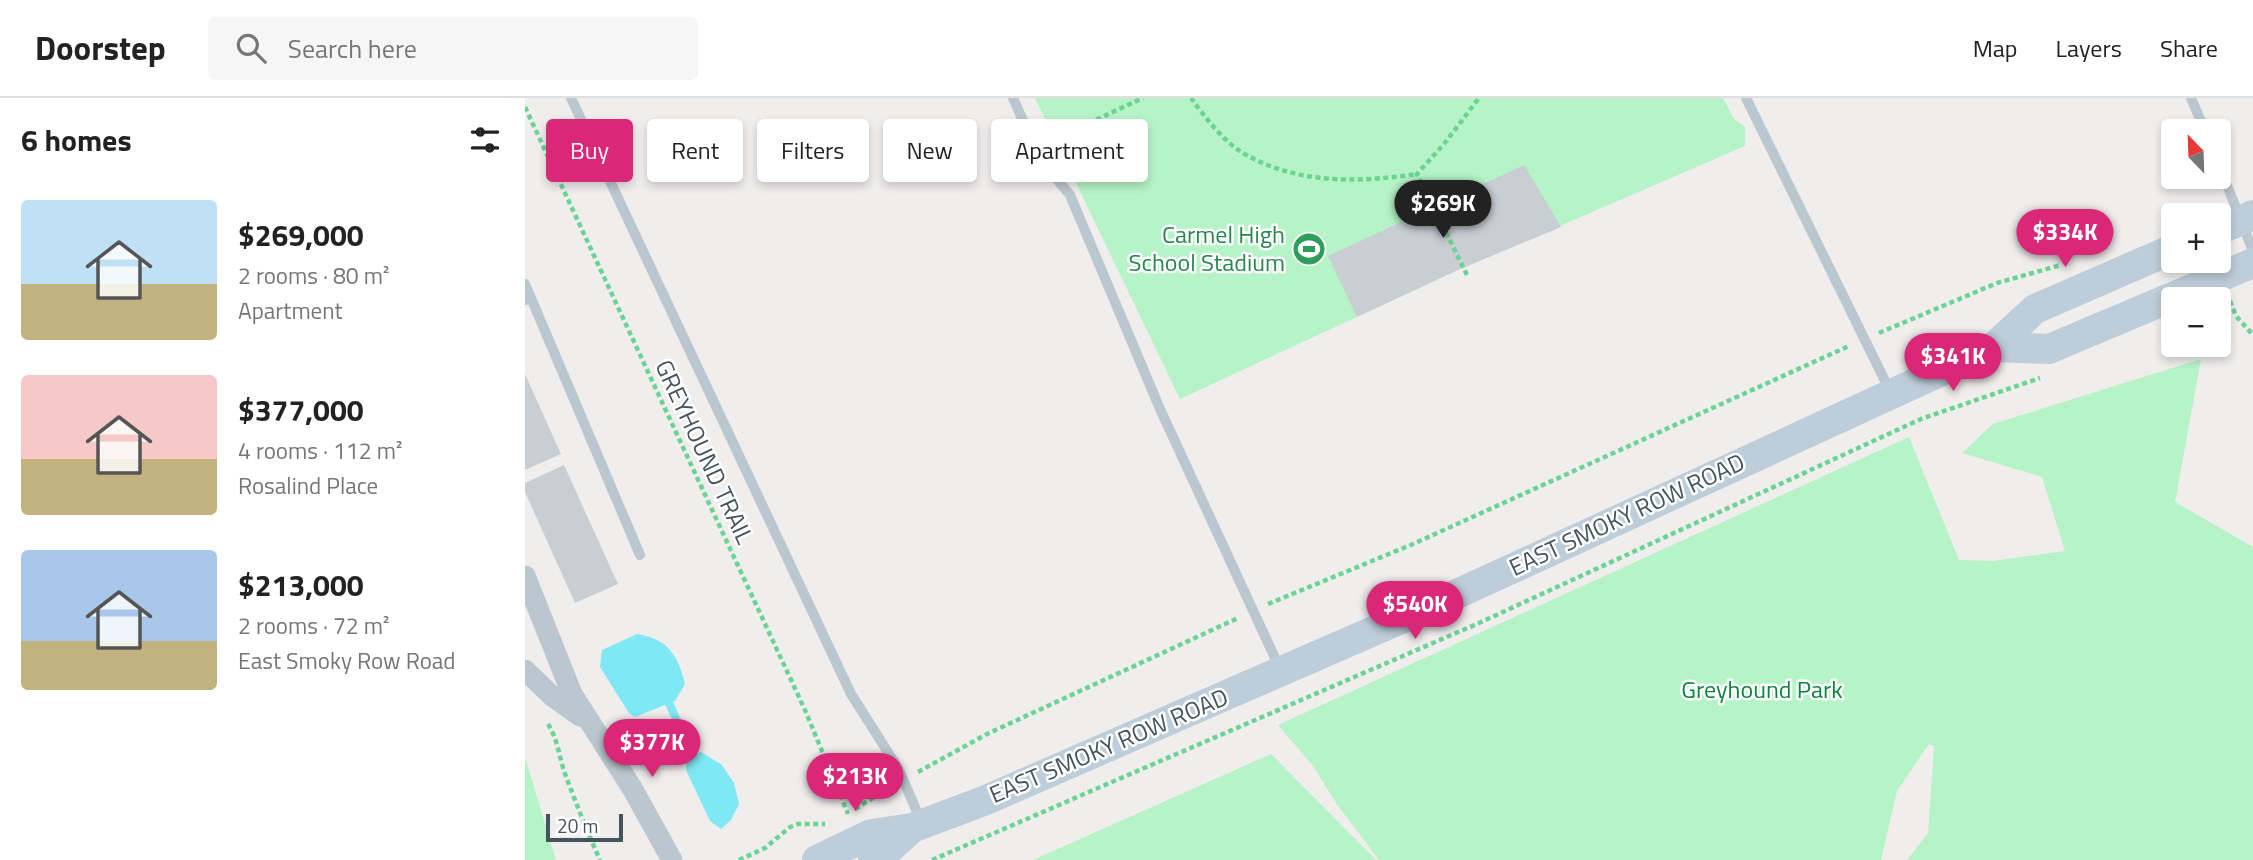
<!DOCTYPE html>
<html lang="en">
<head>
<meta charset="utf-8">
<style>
  :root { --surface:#fff; --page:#f6f6f6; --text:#222; --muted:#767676; --line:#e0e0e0; --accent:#db2777 }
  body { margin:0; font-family:"Titillium Web",sans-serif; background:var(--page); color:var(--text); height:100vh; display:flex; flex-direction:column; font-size:26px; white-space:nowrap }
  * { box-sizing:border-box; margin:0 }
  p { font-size:23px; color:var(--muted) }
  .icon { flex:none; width:38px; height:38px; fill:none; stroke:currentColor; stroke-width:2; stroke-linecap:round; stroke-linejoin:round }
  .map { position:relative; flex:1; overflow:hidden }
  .panel { display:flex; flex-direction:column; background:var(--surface); width:525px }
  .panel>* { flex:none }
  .guide { position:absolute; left:21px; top:21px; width:665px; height:63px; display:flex; gap:14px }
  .needle { width:46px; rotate:337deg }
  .tools { position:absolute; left:1636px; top:21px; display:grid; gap:14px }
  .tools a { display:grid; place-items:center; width:70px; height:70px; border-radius:7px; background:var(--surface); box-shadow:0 4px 10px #0003; font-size:35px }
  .scale { position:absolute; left:21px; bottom:18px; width:77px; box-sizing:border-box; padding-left:7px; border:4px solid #44535c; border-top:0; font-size:19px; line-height:24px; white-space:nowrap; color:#44535c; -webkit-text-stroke:5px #fff; paint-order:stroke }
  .price { position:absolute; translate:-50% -60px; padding:0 16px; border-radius:24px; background:var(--accent); color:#fff; font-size:23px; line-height:46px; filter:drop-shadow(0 2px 4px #0008) }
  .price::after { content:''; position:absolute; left:50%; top:42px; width:21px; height:16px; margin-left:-10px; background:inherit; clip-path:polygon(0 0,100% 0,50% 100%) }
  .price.active { background:#222; color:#fff }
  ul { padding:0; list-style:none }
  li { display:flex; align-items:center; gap:21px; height:175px; padding:0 21px }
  li span { display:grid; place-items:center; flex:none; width:196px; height:140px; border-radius:7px; color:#555 }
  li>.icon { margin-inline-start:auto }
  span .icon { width:84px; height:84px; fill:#fffc; stroke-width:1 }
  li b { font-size:30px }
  h2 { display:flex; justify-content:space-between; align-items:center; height:84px; padding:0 21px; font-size:30px }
  .chip { padding:0 24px; border-radius:7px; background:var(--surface); box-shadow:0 4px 10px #0003; font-size:24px; line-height:63px }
  .chip.active { background:var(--accent); color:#fff }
  header { display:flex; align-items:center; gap:42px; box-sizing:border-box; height:98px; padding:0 35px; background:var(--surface); border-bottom:2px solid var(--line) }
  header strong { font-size:33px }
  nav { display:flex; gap:38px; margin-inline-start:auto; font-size:24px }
  .search { width:490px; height:63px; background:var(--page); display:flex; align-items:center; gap:18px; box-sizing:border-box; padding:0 24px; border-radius:7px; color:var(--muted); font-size:26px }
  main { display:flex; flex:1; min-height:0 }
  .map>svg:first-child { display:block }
  .green { fill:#b6f3c7 }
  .water { fill:#7fe8f4 }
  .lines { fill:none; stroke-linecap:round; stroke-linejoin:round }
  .stream { stroke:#7fe8f4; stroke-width:8 }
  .building { fill:#c9ced3 }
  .path { stroke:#6bd495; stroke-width:4.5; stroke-dasharray:5 3.5; stroke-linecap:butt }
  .lane { stroke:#bac7ce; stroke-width:10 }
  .street { stroke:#bac7ce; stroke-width:21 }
  .secondary { stroke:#bdcdd9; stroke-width:30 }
  .labels { text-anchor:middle; stroke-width:5; stroke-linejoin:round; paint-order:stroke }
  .leisure-label { font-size:24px; fill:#27864d; stroke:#fff; text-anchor:end }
  .street-label { font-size:24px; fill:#44535c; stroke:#fff }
  .park-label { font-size:24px; fill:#0d843d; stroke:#fff }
</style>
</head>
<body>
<header>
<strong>Doorstep</strong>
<div class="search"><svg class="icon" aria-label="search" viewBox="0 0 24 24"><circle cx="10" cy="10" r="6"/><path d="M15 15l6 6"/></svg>Search here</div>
<nav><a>Map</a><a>Layers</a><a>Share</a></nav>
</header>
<main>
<section class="panel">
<h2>6 homes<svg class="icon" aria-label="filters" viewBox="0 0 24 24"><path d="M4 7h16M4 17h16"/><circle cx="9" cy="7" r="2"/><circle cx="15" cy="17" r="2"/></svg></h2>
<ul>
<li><span style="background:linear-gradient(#bfe0f5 60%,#c2b280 0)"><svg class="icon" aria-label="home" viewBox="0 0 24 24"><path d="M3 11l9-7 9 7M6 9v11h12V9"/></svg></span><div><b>$269,000</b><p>2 rooms · 80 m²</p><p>Apartment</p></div></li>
<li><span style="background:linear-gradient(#f6c9c9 60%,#c2b280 0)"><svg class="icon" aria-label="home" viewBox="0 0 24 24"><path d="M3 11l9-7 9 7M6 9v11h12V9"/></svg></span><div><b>$377,000</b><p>4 rooms · 112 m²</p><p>Rosalind Place</p></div></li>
<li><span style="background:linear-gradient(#a9c7e8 65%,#c2b280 0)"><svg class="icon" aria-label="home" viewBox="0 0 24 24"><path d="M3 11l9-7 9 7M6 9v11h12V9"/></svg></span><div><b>$213,000</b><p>2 rooms · 72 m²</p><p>East Smoky Row Road</p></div></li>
</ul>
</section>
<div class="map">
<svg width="1728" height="762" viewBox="0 0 1728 762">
  <rect width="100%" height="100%" fill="#f0eded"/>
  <!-- green -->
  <path class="green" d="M510 0H1198L1209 21 1220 29V48L933 172 655 301Z
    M1676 261 1650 404 1728 449V762H1382L1403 735 1409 648 1404 646 1372 693 1356 762H854L811 705 789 669 753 627 1384 339 1434 462 1468 463 1540 453 1517 379 1437 355 1468 326Z
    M746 656 851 762H508Z
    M0 659 31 762H0Z"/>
  <!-- water -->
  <path class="water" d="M112 536C143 541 153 557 160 586L150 603 110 619 104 615 75 569 77 552Z
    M176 654 197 667 209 685 214 706 206 722 196 731 185 723 161 672 162 661Z"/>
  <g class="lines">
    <!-- stream -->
    <path class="stream" d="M144 605 168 658"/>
  </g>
  <!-- building -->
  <path class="building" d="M999 67 1036 129 933 172 832 219 803 158Z
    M0 276 36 356 0 372Z
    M39 367 93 486 50 505 0 394V385Z"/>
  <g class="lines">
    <!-- path -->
    <path class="path" d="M666 0C679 18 699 44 718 55 770 86 833 85 892 76
      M0 9 280 612 323 716
      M525 43 618 0
      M942 177 892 76 919 46 954 0
      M1705 203 1711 218 1728 237
      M1354 235 1472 185 1536 167
      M743 506 888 446 1324 248
      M23 626C32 640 34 657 39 673 50 703 62 733 75 762
      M393 674 462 636 713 520
      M330 711 364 690
      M214 762 240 750 265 729 273 726H300
      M407 762 954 525 1396 321 1515 280"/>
    <!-- lane -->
    <path class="lane" d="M46 0 326 596 373 670 396 723
      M488 0 515 61 545 97 635 311 756 573
      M1221 0 1366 295
      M1666 0 1680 33
      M1694 67 1728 153
      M0 186 6 200 0 202
      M6 200 115 457"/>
    <!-- street -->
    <path class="street" d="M0 478 47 596 107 690 147 762
      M0 572 27 598 55 618"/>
    <!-- secondary -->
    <path class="secondary" d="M1694 132 1728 117
      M1469 249 1524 251 1728 165
      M292 762 346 736 387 730 461 702 908 507 1469 249 1510 211 1648 151
      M348 762 356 758 387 730"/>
  </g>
  <!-- icons -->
  <defs>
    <symbol id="stadium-disc" viewBox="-11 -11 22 22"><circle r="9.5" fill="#2e9e5b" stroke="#fff"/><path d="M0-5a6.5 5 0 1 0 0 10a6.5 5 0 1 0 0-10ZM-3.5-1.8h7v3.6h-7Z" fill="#fff"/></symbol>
  </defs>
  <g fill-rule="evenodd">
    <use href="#stadium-disc" x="765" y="132" width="38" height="38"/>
  </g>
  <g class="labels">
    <!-- leisure labels -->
    <g class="leisure-label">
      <text x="760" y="145">Carmel High<tspan x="760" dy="28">School Stadium</tspan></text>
    </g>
    <!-- street labels -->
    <g class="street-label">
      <text transform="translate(179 354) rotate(65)" y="8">GREYHOUND TRAIL</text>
      <text transform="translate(1102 417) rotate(-25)" y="8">EAST SMOKY ROW ROAD</text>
      <text transform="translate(584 648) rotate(-23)" y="8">EAST SMOKY ROW ROAD</text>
    </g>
    <!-- park labels -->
    <g class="park-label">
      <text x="1237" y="600">Greyhound Park</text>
    </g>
  </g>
</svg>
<div class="tools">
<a><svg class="needle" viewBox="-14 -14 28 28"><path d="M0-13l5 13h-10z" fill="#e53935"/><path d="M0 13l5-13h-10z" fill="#767676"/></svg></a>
<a>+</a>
<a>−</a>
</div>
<div class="scale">20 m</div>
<b class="price active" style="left:918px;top:142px">$269K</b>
<b class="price" style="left:1540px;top:171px">$334K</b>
<b class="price" style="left:1428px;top:295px">$341K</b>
<b class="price" style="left:890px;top:543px">$540K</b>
<b class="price" style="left:127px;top:681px">$377K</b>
<b class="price" style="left:330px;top:715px">$213K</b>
<div class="guide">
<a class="chip active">Buy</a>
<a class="chip">Rent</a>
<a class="chip">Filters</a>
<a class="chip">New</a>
<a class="chip">Apartment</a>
</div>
</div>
</main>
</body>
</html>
